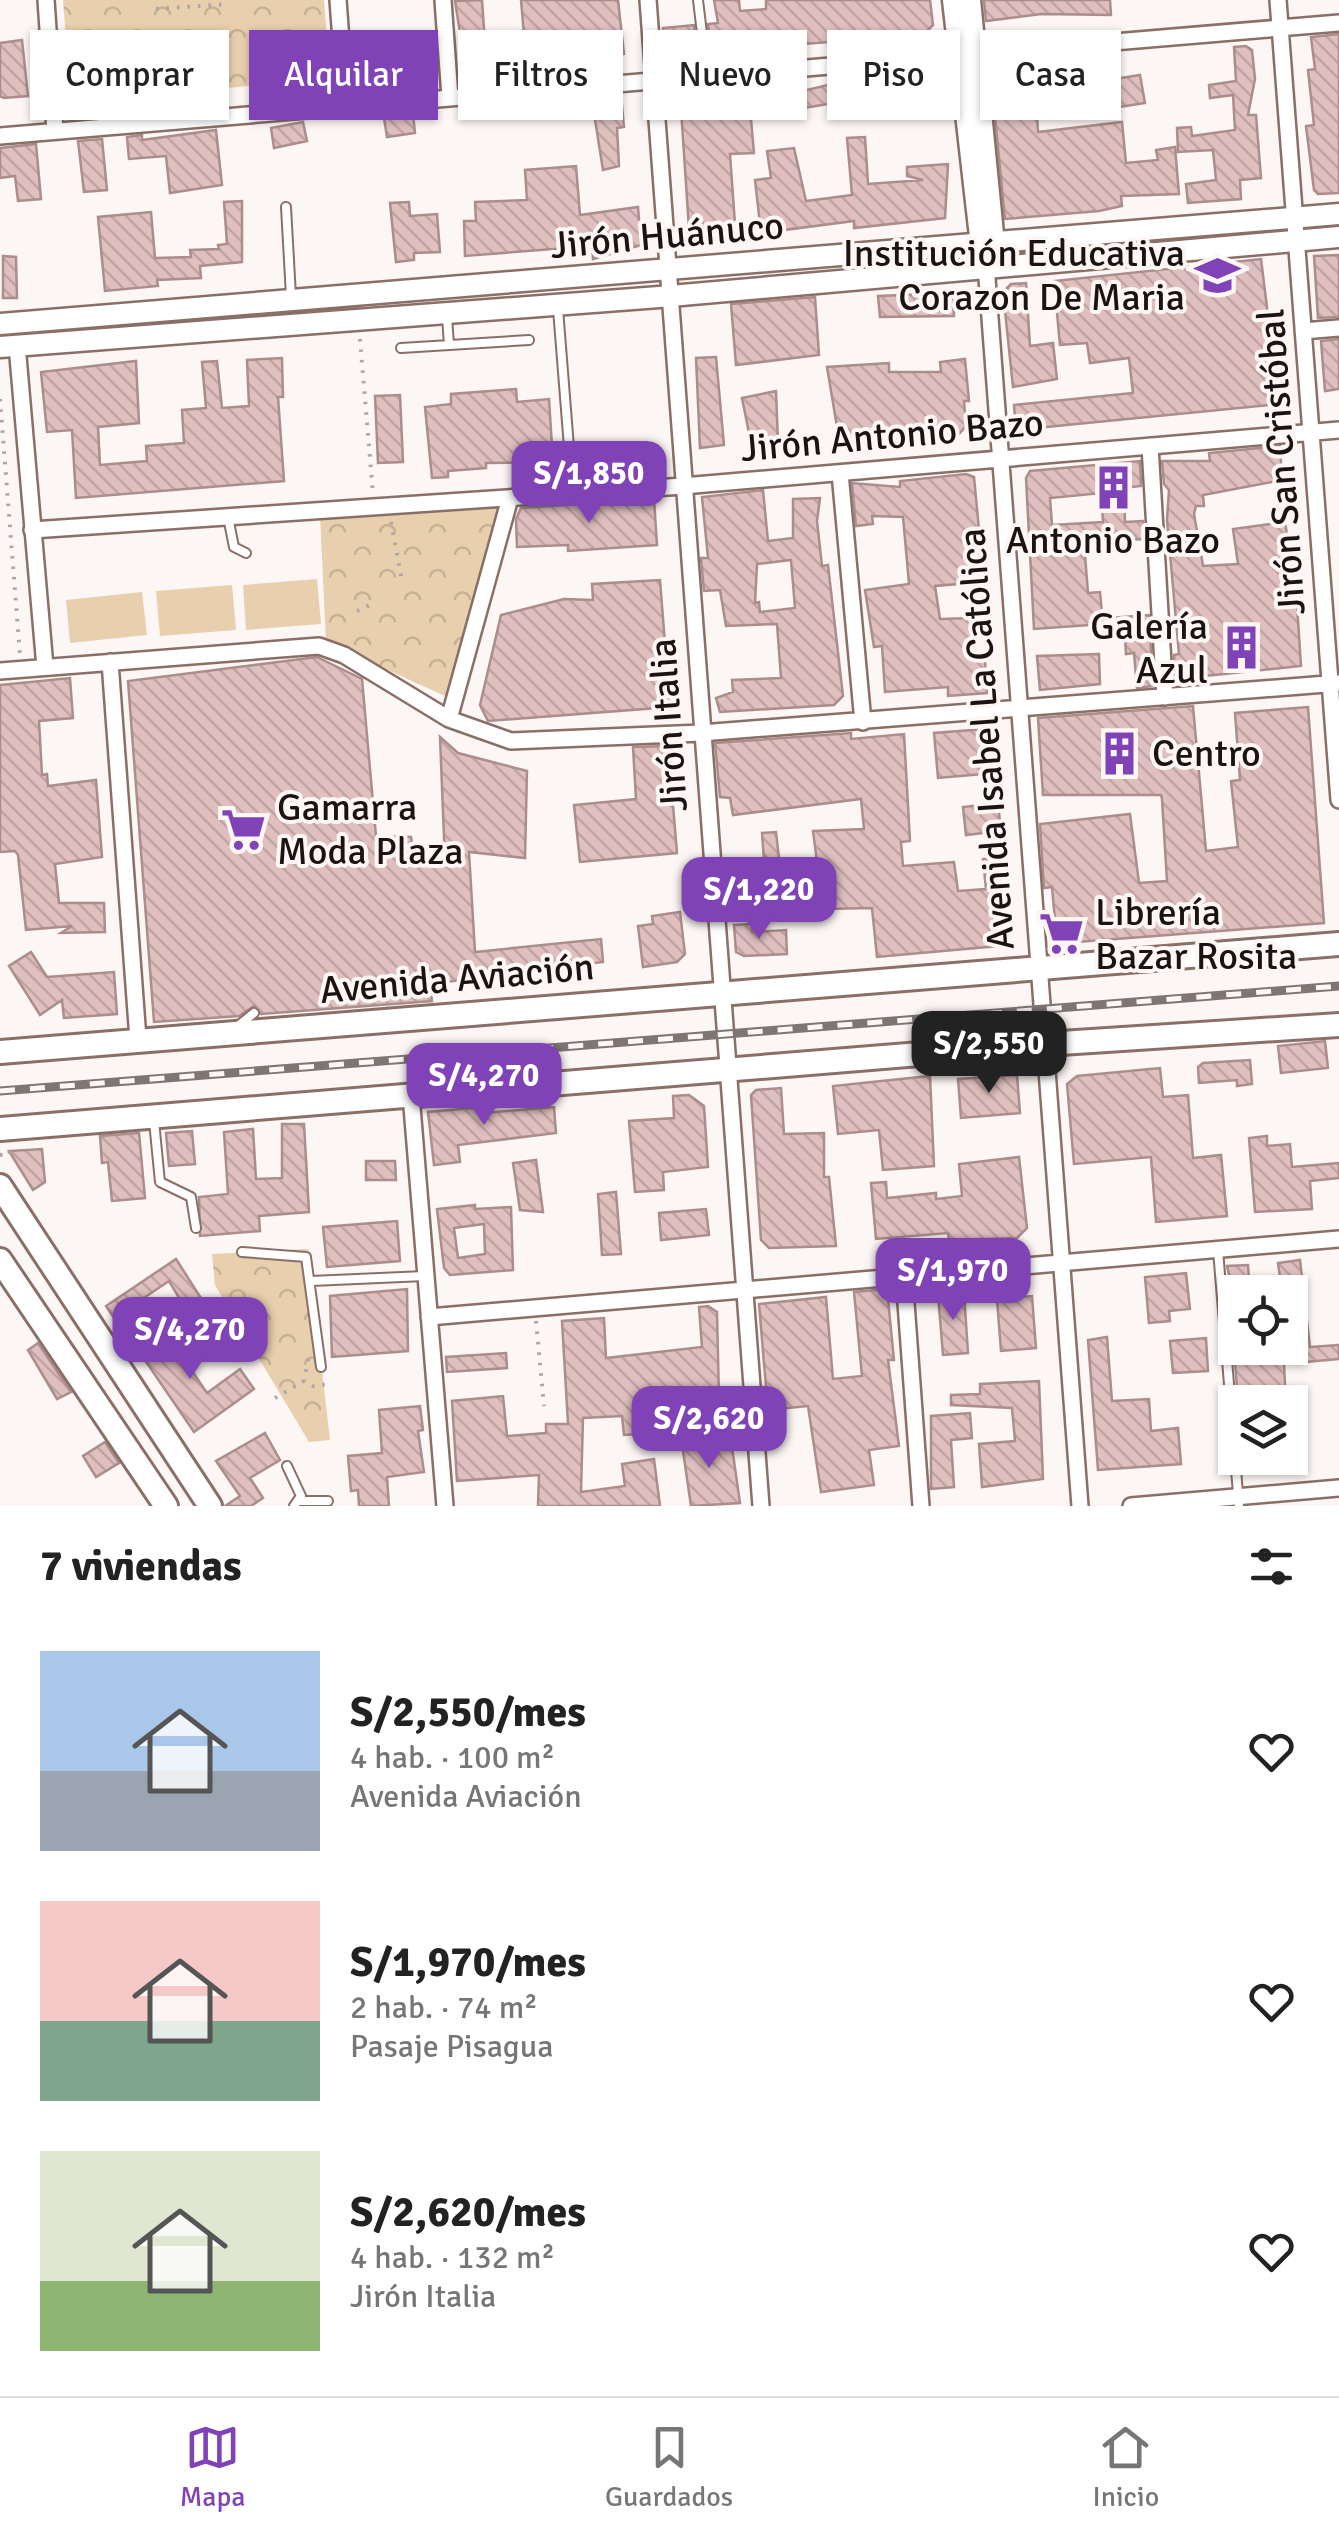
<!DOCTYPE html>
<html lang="es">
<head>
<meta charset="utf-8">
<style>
  :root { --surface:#fff; --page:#f2f2f2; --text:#222; --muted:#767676; --line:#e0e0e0; --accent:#8042b7 }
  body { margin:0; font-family:Signika,sans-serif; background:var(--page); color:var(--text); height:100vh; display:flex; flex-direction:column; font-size:38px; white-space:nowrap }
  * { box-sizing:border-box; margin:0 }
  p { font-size:32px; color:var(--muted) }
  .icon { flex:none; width:55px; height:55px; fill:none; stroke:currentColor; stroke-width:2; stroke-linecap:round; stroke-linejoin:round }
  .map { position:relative; height:1506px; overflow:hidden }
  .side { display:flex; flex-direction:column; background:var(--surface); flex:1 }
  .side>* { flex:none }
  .top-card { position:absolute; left:30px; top:30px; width:1280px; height:90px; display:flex; gap:20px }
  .fabs { position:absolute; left:1218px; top:1275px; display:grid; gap:20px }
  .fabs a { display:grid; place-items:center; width:90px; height:90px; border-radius:0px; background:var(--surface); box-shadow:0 2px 8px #0004; font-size:50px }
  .price { position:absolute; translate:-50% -85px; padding:0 22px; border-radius:20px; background:var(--accent); color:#fff; font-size:32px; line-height:65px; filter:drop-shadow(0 2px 5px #0008) }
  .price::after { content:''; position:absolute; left:50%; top:60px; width:30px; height:22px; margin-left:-15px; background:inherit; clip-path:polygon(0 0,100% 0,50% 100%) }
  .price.active { background:#222; color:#fff }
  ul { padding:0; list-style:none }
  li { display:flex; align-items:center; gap:30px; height:250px; padding:0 40px }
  li span { display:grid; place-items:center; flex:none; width:280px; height:200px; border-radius:0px; color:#555 }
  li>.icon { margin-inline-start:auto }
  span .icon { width:120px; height:120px; fill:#fffc; stroke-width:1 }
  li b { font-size:42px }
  h2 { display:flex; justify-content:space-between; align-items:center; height:120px; padding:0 40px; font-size:42px }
  .pill { padding:0 35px; border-radius:0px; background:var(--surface); box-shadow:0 2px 8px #0004; font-size:35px; line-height:90px }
  .pill.active { background:var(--accent); color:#fff }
  .tab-bar { display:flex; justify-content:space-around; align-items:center; height:140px; border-top:2px solid var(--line); background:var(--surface); font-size:28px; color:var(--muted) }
  .tab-bar a { display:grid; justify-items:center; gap:5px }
  .tab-bar .active { color:var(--accent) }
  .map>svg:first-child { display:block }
  .park { fill:url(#park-crowns) }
  .pitch { fill:#e8cfae }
  .building { fill:url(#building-back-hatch); stroke:#ab8d8c; stroke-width:2.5; fill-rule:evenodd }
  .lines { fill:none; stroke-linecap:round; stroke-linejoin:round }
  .lane-casing { stroke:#8a6f67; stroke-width:12 }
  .street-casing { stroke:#8a6f67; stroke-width:20 }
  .secondary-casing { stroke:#8a6f67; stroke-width:25 }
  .primary-casing { stroke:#8a6f67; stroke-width:28 }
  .path { stroke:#ada6a4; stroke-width:4; stroke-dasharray:2.5 8; stroke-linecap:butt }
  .lane { stroke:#fff; stroke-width:8 }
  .street { stroke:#fff; stroke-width:15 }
  .secondary { stroke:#fff; stroke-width:20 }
  .primary { stroke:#fff; stroke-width:22 }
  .rail-casing { stroke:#7f7674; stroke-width:9 }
  .rail { stroke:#fcf6f4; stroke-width:5; stroke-dasharray:15; stroke-linecap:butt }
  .labels { text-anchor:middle; stroke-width:8; stroke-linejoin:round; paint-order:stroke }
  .street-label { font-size:38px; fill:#1c120f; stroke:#fcf6f4 }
  .poi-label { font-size:38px; fill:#1c120f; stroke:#fcf6f4; text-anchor:start }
</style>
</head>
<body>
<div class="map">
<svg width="1339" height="1506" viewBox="0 0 1339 1506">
  <defs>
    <pattern id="park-crowns" width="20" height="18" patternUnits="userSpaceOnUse" patternTransform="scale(2.5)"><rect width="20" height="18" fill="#e8cfae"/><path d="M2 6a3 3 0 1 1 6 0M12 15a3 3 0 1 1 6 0" fill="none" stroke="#c6b194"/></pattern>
    <pattern id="building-back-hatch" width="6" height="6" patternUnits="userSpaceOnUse" patternTransform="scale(2.5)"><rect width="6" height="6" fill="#e0c0bf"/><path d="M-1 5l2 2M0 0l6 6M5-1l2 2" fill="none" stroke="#c0a4a3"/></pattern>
  </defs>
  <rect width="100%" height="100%" fill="#fcf6f4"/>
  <!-- park -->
  <path class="park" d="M63 0H324L330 78 71 103Z
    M503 501 450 694 445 696 326 642 320 515Z
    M308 1249 330 1440 309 1442 215 1285 212 1254Z"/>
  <!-- pitch -->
  <path class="pitch" d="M317 579 321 624 246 630 243 585Z
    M232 585 236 630 160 636 156 591Z
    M142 592 147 635 70 643 66 600Z"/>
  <!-- building -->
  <path class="building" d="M482 0 486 57 464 59 455 1Z
    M521 0H618L624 54 594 57 593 46 548 48 549 57 526 58Z
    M714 0H739L740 11 766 9V0H930L933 25 925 33 884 38 720 50 711 47 708 24 718 23Z
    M984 0H1110L1111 15 1041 14 986 21Z
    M694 25 696 48 665 51 663 28Z
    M1339 34V193L1318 194 1314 190 1306 126 1314 125 1308 70 1315 69 1311 37Z
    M22 40 28 96 4 98 0 96V43Z
    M1246 46 1252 50 1255 79 1248 115H1256L1261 178 1240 180 1241 199 1188 203 1186 184 1216 180 1213 150 1178 152 1177 128 1191 127 1192 136 1235 130 1233 95 1210 98 1209 85 1236 81 1234 47Z
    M421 60 422 74 356 80 355 65Z
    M1056 60 1057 67 1095 65 1096 82 1140 75 1145 103 1119 107 1117 95 1036 98 1038 132 1122 122 1126 163 1158 160 1156 150 1175 147 1179 194 1121 196 1122 206 1099 211 1005 219 990 66Z
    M938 75 940 97 908 100 907 77Z
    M836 83 840 102 786 111 782 87 802 84 803 91Z
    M748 85 754 153 730 154 736 238 690 244 680 94 693 93 694 99 723 97 722 87Z
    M621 95 624 127 617 128 619 166 603 170 592 101Z
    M413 114 415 133 387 137 384 118Z
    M303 122 307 141 274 148 271 128Z
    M216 130 222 185 170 193 166 156 129 159 127 137 142 135V140Z
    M865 137 868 184 923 180 907 176V167L948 164 945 218 854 228V221L761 233 755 180 771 178 767 151 794 148 806 201 852 195 847 138Z
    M102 139 107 190 84 192 78 141Z
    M36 144 41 199 18 201 15 176 0 178V148Z
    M576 166 580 215 638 207 641 245 593 259 592 246 465 256 464 221H476L475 202 527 200 525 170Z
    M242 201V262L200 266 201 278 157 280 158 286 105 291 98 217 151 212 155 258 191 257 190 250 219 249 218 245 227 244 224 202Z
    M409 202 410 216 437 214 440 252 414 253V260L396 262 390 203Z
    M1339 255V317L1318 318 1314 256Z
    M3 256 16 257 17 298H3Z
    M1261 259 1279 404 1016 430 1014 405 1133 393 1129 358 1090 363 1087 343 1060 345 1054 281Z
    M1026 283 1030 346 1053 343 1057 379 1013 387 1003 292 1011 284Z
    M953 293 954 316 880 317 878 296Z
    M815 297 819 355 736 365 731 304Z
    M1339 339V389L1325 391 1321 341Z
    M716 357 724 445 700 448 696 358Z
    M282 358 283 397H278L284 481 76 498 72 430 47 432 41 372 136 361 139 423 98 427 100 465 147 461 146 446 184 443 182 410 206 408 202 362 217 361 222 408 249 406 247 360Z
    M965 359 969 401H964L966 426 959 434 840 445 827 367 889 363V372H941L940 362Z
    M516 389 517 402 549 399 553 462 486 463V468L448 471V477L432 478 425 407 451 404V394Z
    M776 391 778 443H751L742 398Z
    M400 395 403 462 378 463 375 396Z
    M1280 446 1282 480 1203 495 1204 506H1196L1194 514 1203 566 1238 564 1233 529 1285 522 1291 560 1294 559 1301 666 1175 679 1174 655 1179 654 1167 520 1169 490 1164 484 1162 461H1210L1209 453Z
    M1140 461 1141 486 1124 488 1125 522 1143 521 1144 539 1084 542 1088 593 1100 592 1103 624 1034 629 1026 478 1030 471ZM1101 493 1103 522 1052 525 1050 498Z
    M966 474 974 477 984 582 935 586 940 619 971 618 973 660H985L987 693 948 696V687L885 692 882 646 874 647 865 590 909 584 903 517 872 516 873 524 856 526 852 483 900 487V481Z
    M763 490 768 541 793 538V499L820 498 817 521 822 566 828 565 843 696 834 705 720 712 716 698 733 692 732 680 781 678 777 624 726 626 720 590 704 591 701 558H708L702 497ZM791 560 795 608 760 612 759 602 755 603 757 564Z
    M654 499 657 545 568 551V545L517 547 516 519 521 508Z
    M660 580 670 707 488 721 480 705 501 615 564 599 593 600 592 584Z
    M1149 615 1153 686 1137 688 1134 653 1126 654 1125 638 1111 639 1110 618Z
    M1099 654 1100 684 1040 690 1037 656Z
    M317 657 362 679 376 836 411 837 415 864 445 862 440 737 458 753 527 771 525 858 469 852 475 952 601 939 603 962 430 984 432 1001 261 1014 254 1006 239 1016 154 1022 128 681Z
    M70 678 73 718 39 721 42 775 47 774 48 786 96 780 102 857 55 864 59 903H104L105 932 61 933 72 926 26 930 18 855 15 851 0 852V685Z
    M1193 706 1206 851 1238 847 1231 781 1240 780 1235 713 1308 707 1324 923 1065 943 1056 932 1052 887 1044 888 1040 824 1130 814 1139 883 1167 881 1162 799 1161 795H1043L1038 718Z
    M985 729 991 736 994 773 938 778 934 733Z
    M851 733V739L904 734 910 841 901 842 903 866 954 862 958 891 986 889 983 859 1002 857 1009 945 877 957 872 908 823 909 813 831 864 829 861 799 733 815 730 798 720 797 715 743Z
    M668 746 677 853 580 862 574 805 636 799 633 747Z
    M998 803 1001 831 966 835 963 807Z
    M776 832 783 893 731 898 728 865 764 861 762 833Z
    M680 912 685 954 677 962 643 967 638 926 653 924 652 916Z
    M752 924V932L786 930 787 954 744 956 736 952 734 925Z
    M31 952 47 977 114 972 117 1014 64 1018 62 1000 40 1015 9 966Z
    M1325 1041 1328 1068 1281 1073 1278 1046Z
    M1250 1060 1252 1084 1237 1086V1080L1199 1083 1198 1067 1203 1063Z
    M1160 1068 1163 1097 1188 1095 1193 1158 1221 1155 1227 1216 1156 1222 1151 1157 1074 1164 1067 1084 1077 1076Z
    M1017 1075 1020 1113 961 1118 958 1079Z
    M930 1076 934 1166 883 1170 879 1130 838 1134 833 1086Z
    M781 1088 784 1134 824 1133V1177H829L836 1246 769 1248 761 1240 751 1095 756 1090Z
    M689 1095 704 1106 708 1167 663 1172 664 1190 635 1192 629 1121 674 1118 673 1096Z
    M484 1107 485 1113 554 1107 556 1133 458 1145 460 1162 434 1165 428 1112Z
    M282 1124H304L309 1212 259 1216 260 1231 200 1236 199 1197 228 1194 224 1132 253 1129 256 1179 282 1178Z
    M192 1131 195 1164 169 1166 166 1133Z
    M139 1133 145 1198 112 1201 108 1162 102 1163 100 1136Z
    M1267 1136V1146L1290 1144 1292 1167 1339 1163V1178L1310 1181 1312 1209 1255 1212 1249 1138Z
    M42 1149 45 1182 33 1190 9 1151Z
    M1019 1157 1027 1228 1017 1238 949 1240 948 1233 876 1239 871 1183 886 1182 887 1198 936 1193V1199L962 1196 959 1164Z
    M536 1160 543 1212 520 1210 513 1163Z
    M366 1161H395L396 1180H366Z
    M616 1192 621 1254 602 1255 598 1194Z
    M475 1205V1209L511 1207 513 1270 450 1275 444 1268 437 1209ZM484 1224 485 1254 458 1258 454 1228Z
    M706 1209 709 1235 661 1240 659 1213Z
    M397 1221 400 1261 327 1267 323 1227Z
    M176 1259 222 1331 205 1341 169 1281 114 1318 106 1306Z
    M1300 1260 1310 1347 1339 1345V1359L1284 1364 1286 1402H1238L1234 1348H1290V1292H1282L1278 1263Z
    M1248 1265 1250 1292H1233L1227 1266Z
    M1186 1273 1190 1309 1169 1311 1170 1321 1149 1323 1145 1277Z
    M407 1289 408 1351 332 1357 330 1296Z
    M887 1289 894 1360H888L899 1446 869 1450 874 1485 821 1492 808 1406 768 1410 759 1304 826 1297 833 1379 862 1376 854 1292Z
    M964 1292 968 1353 943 1355 938 1294Z
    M1032 1296 1036 1348 1001 1351 997 1299Z
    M708 1306 717 1312 719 1399 637 1404 639 1434 624 1435 622 1416 583 1418 581 1492 625 1486 622 1464 654 1459 660 1506H538L539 1475 457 1481 452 1401 503 1396 507 1436 546 1433V1424H568L562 1321 604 1318 606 1358 702 1347 699 1307Z
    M163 1328 207 1393 240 1369 254 1389 194 1432 136 1347Z
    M1107 1337 1112 1401 1149 1399 1151 1431 1178 1428 1181 1464 1098 1470 1088 1340Z
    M1206 1338 1208 1371 1173 1373 1170 1341Z
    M38 1343 71 1392 57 1399 28 1350Z
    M506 1353 507 1368 447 1372 446 1357Z
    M1039 1381 1043 1479 982 1487 979 1444 1015 1441 1012 1408 951 1405V1395L980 1394V1384Z
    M420 1406 423 1430 418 1431 424 1472 387 1477 389 1506H359L358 1490 351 1491 348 1456 382 1453 379 1410Z
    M970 1413 972 1438 951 1440 954 1487 931 1489V1416Z
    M698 1428 700 1444 731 1440 740 1503 691 1506 680 1430Z
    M265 1433 280 1460 250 1478 263 1498 251 1506H225L240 1496 216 1461Z
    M105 1442 119 1463 96 1477 83 1456Z"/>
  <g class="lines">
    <defs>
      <path id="lane" d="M698 0 707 75
        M286 207 291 296
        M558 309 570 460
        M447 317 449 345
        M401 348 529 340
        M228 517 234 547 246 553
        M238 1026 254 1013
        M154 1121 160 1182 191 1197 196 1228
        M1218 1250 1239 1506
        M242 1252 306 1257 321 1367
        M311 1281 425 1276
        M287 1466 301 1496 294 1506
        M299 1501H328"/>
      <path id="street" d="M46 0 55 131
        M338 0 346 107
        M443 0 450 98
        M648 0 761 1506
        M1278 0 1339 800
        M0 136 1339 23
        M986 265 1080 1506
        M1303 331 1339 328
        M17 345 45 667
        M1150 446 1165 697
        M840 473 863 722
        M32 530 683 486 1339 430
        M110 662 138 1039
        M0 671 319 646 344 655 449 719 511 741 701 733 1339 683
        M449 719 510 498
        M411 1095 445 1506
        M904 1276 921 1506
        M429 1317 1339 1239
        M1131 1506 1339 1488"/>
      <path id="secondary" d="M953 0 982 254
        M970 0 994 244 989 256
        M0 324 1339 214
        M0 347 659 297 1339 237"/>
      <path id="primary" d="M0 1052 1339 944
        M0 1129 1030 1045 1339 1025
        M0 1186 210 1506
        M0 1260 166 1506"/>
    </defs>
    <!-- lane casing -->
    <use href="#lane" class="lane-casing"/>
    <!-- street casing -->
    <use href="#street" class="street-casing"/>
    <!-- secondary casing -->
    <use href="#secondary" class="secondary-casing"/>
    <!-- primary casing -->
    <use href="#primary" class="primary-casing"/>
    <!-- path -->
    <path class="path" d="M156 9 228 4
      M360 339 373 494
      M0 399 20 655
      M391 522 402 581
      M357 611 374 603
      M0 1155 10 1154 9 1149
      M536 1321 544 1406
      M308 1359 304 1381 313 1386 328 1384
      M275 1398 304 1381"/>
    <!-- lane -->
    <use href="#lane" class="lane"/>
    <!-- street -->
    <use href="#street" class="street"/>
    <!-- secondary -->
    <use href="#secondary" class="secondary"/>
    <!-- primary -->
    <use href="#primary" class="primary"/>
    <defs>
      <path id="rail" d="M0 1091 1339 986"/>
    </defs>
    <!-- rail casing -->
    <use href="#rail" class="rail-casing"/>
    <!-- rail -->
    <use href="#rail" class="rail"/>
  </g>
  <!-- icons -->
  <defs>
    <symbol id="school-bare" viewBox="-9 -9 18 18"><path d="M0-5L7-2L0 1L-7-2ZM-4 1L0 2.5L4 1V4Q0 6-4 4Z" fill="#8042b7" stroke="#fcf6f4" stroke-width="2.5" paint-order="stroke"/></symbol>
    <symbol id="building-bare" viewBox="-9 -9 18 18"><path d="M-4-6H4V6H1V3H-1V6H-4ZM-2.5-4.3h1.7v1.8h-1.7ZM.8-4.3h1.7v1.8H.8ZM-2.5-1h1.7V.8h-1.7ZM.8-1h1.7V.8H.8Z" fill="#8042b7" stroke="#fcf6f4" stroke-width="2.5" paint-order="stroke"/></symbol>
    <symbol id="supermarket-bare" viewBox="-9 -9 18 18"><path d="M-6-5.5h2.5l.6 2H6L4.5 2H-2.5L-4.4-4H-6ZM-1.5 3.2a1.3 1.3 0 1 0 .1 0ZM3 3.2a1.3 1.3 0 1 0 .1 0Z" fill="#8042b7" stroke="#fcf6f4" stroke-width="2.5" paint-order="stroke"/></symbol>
  </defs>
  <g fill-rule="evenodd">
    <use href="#school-bare" x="1186" y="244" width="63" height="63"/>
    <use href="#building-bare" x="1082" y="456" width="63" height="63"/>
    <use href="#building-bare" x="1210" y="616" width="63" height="63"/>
    <use href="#building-bare" x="1088" y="722" width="63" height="63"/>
    <use href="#supermarket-bare" x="212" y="798" width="63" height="63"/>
    <use href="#supermarket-bare" x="1030" y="902" width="63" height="63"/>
  </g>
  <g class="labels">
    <!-- street labels -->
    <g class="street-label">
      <text transform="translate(667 235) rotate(-5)" y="13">Jirón Huánuco</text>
      <text transform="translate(892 435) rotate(-5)" y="13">Jirón Antonio Bazo</text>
      <text transform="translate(1281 462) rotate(-94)" y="13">Jirón San Cristóbal</text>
      <text transform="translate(668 725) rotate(-94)" y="13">Jirón Italia</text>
      <text transform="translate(986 739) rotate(-94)" y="13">Avenida Isabel La Católica</text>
      <text transform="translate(457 978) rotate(-5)" y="13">Avenida Aviación</text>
    </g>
    <!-- poi labels -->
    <g class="poi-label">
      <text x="1185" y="266" text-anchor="end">Institución Educativa<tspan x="1185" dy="44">Corazon De Maria</tspan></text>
      <text x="1113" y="553" text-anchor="middle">Antonio Bazo</text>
      <text x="1208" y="639" text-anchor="end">Galería<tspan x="1208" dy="44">Azul</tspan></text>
      <text x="1152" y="766">Centro</text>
      <text x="277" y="820">Gamarra<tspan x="277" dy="44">Moda Plaza</tspan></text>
      <text x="1095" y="925">Librería<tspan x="1095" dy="44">Bazar Rosita</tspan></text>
    </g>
  </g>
</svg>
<div class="fabs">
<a><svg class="icon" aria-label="locate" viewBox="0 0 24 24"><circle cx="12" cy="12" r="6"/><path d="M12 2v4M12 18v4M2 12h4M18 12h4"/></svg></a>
<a><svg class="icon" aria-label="layers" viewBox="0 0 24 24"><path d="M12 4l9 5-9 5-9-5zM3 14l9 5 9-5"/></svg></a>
</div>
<b class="price" style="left:589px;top:526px">S/1,850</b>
<b class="price" style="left:759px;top:942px">S/1,220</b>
<b class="price active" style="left:989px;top:1096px">S/2,550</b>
<b class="price" style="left:484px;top:1128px">S/4,270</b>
<b class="price" style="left:953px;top:1323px">S/1,970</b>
<b class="price" style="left:190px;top:1382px">S/4,270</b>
<b class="price" style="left:709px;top:1471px">S/2,620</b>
<div class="top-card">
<a class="pill">Comprar</a>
<a class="pill active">Alquilar</a>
<a class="pill">Filtros</a>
<a class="pill">Nuevo</a>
<a class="pill">Piso</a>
<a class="pill">Casa</a>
</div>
</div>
<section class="side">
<h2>7 viviendas<svg class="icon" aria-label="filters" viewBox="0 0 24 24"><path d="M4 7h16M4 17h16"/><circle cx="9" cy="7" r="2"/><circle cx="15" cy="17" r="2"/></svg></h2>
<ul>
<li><span style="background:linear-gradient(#a9c7e8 60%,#9aa5b1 0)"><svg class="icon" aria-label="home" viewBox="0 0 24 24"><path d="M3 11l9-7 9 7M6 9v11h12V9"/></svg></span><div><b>S/2,550/mes</b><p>4 hab. · 100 m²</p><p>Avenida Aviación</p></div><svg class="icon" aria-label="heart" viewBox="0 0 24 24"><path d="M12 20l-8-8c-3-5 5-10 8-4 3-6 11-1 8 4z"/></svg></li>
<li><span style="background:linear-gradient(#f6c9c9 60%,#7fa58c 0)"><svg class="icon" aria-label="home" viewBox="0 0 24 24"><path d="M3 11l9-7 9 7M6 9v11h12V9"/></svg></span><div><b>S/1,970/mes</b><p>2 hab. · 74 m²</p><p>Pasaje Pisagua</p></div><svg class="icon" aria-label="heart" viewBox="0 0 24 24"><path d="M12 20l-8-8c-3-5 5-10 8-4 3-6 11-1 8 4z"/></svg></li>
<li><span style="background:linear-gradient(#dfe7d0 65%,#8fb573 0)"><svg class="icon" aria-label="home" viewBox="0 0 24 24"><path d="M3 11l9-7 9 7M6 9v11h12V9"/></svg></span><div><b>S/2,620/mes</b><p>4 hab. · 132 m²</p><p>Jirón Italia</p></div><svg class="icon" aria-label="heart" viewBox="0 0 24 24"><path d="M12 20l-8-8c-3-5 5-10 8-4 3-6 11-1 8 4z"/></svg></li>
</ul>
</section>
<nav class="tab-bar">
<a class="active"><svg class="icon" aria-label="map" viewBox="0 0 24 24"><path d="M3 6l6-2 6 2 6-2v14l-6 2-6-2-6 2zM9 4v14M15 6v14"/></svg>Mapa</a>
<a><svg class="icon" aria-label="saved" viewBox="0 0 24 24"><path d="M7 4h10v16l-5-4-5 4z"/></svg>Guardados</a>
<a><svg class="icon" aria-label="home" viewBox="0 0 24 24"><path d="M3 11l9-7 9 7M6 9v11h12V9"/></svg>Inicio</a>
</nav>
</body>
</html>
